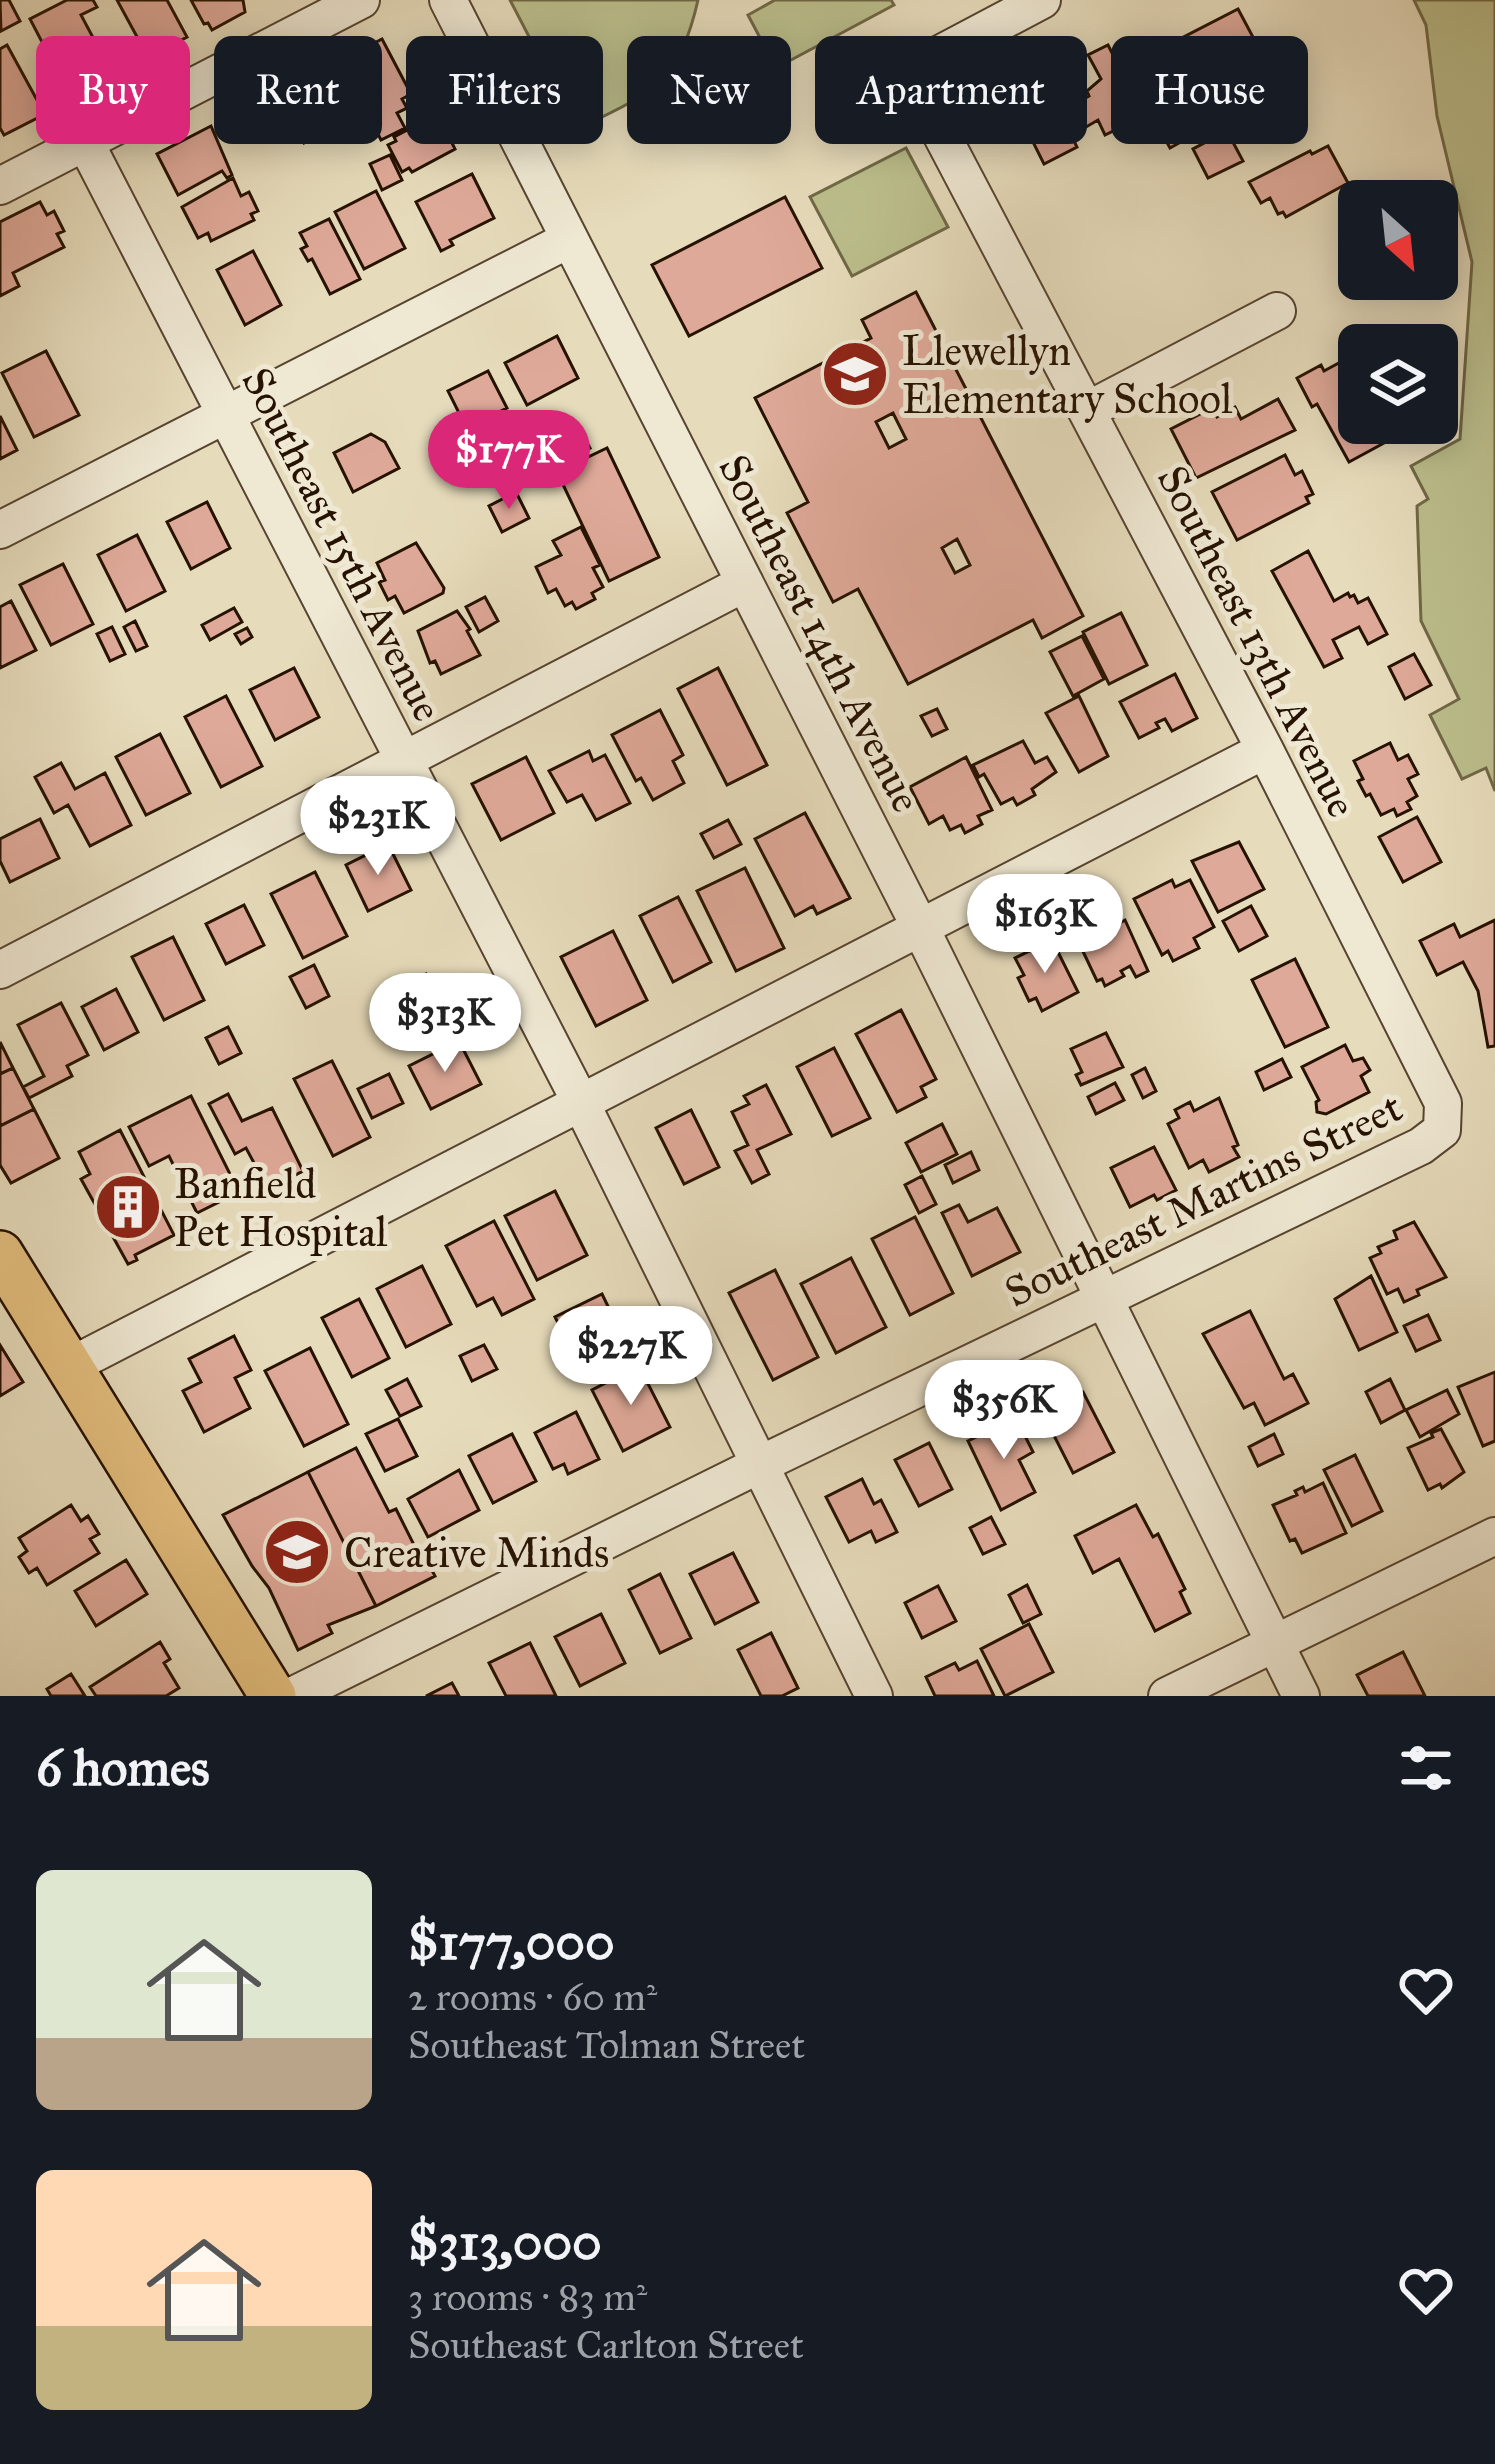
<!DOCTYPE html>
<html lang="en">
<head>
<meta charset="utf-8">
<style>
  :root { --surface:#171b24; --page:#242831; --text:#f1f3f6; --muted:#9ea1a6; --accent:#db2777 }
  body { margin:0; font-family:"IM FELL Great Primer",serif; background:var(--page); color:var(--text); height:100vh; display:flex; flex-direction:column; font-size:45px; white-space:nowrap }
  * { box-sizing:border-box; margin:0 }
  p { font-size:39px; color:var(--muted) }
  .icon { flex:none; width:66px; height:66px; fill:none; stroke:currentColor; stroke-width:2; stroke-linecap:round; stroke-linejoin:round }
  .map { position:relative; height:1696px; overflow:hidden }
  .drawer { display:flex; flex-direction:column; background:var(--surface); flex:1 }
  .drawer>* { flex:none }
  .top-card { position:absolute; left:36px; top:36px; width:1425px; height:108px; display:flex; gap:24px }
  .needle { width:78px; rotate:153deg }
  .tools { position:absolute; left:1338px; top:180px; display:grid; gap:24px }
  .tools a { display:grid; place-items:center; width:120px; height:120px; border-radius:18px; background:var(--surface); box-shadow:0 6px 30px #0003; font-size:60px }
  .price { position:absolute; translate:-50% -102px; padding:0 27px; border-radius:42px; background:#fff; color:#222; font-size:39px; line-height:78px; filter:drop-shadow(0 3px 6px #0008) }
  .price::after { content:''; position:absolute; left:50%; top:72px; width:36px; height:27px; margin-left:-18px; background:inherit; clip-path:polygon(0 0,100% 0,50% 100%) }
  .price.selected { background:var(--accent); color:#fff }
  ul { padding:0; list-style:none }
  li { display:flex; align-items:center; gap:36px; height:300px; padding:0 36px }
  li span { display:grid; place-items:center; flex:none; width:336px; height:240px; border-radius:18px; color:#555 }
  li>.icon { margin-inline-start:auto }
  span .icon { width:144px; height:144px; fill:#fffc; stroke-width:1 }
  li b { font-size:51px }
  h2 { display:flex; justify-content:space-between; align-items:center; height:144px; padding:0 36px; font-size:51px }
  .chip { padding:0 42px; border-radius:18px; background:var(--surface); box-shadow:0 6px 30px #0003; font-size:42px; line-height:108px }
  .chip.selected { background:var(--accent); color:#fff }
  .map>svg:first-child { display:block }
  .green { fill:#bbbe8c; stroke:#706846; stroke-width:3 }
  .building { fill:#dfa999; stroke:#261201; stroke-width:3; fill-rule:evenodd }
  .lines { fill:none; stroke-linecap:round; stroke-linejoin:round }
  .minor-casing { stroke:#564430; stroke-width:40 }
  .major-casing { stroke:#261201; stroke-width:50 }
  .minor { stroke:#efe8d3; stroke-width:36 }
  .major { stroke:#e3be7e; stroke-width:45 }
  .labels { text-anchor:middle; stroke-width:10; stroke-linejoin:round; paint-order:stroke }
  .poi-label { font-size:42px; fill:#261201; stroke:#efe8d3; text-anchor:start }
  .street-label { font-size:42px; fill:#261201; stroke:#efe8d3 }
</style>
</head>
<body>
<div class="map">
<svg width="1495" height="1696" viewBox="0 0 1495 1696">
  <rect width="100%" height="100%" fill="#e6dbbb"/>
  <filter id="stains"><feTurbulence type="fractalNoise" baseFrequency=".00167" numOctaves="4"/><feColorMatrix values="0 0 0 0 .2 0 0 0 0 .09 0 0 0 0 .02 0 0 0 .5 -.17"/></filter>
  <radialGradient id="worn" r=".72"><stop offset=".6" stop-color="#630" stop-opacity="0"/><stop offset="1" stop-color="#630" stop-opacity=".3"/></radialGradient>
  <!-- green -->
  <path class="green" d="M510 0H698C679 84 650 94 577 129Z
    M775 0H891L894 5 776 68 748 15Z
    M1414 0H1495V791L1486 768 1462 779 1430 715 1459 699 1421 621 1417 506 1428 499 1411 466 1460 439 1472 262 1437 116 1426 25Z
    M906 148 948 227 852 276 810 197Z"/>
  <!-- building -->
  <path class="building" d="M0 0H9L20 21 1 31Z
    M67 0H93L97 7 81 15 107 64 90 73 94 81 80 88 76 81 71 83 48 39 42 42 30 19Z
    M117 0H167L187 37 148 57Z
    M191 0H243L245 12 212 30 208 23 204 24Z
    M1238 9 1262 54 1198 87 1174 42Z
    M382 39 411 94 402 99 407 108 397 113 405 128 381 140 372 122 357 130 345 108 366 96 346 58Z
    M7 45 37 100 41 97 49 112 4 135 0 128V49Z
    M1108 45 1144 116 1105 135 1098 120 1086 127 1074 104 1089 96 1087 91 1101 79 1088 55Z
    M1039 71 1077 147 1044 164 1006 88Z
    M310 75 337 126 304 143 278 92Z
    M1182 105 1197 133 1170 148 1154 119Z
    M438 114 442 122 450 117 460 137 451 141 455 149 412 172 409 168 402 172 388 145 396 141 394 137Z
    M273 121 278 133 260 142 255 130Z
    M211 126 232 175 227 178 222 171 178 195 157 154Z
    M1227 131 1243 161 1208 178 1193 149Z
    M1328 146 1348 183 1286 217 1283 212 1278 214 1270 198 1261 203 1249 182 1310 151 1312 154Z
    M390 155 402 180 382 190 370 164Z
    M472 174 494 218 450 240 453 245 441 251 416 202Z
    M233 178 241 196 249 192 258 211 251 214 254 220 211 241 208 233 198 238 182 207Z
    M376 191 405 248 364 269 335 212Z
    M785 197 822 268 689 336 652 265Z
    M40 202 47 215 54 211 64 231 57 234 64 247 13 273 19 286 0 296V222Z
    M329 219 360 279 330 294 312 259 308 261 301 249 307 246 300 233Z
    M253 251 281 305 245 325 217 270Z
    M916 292 1083 616 1042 638 1033 620 908 684 858 589 833 602 787 513 808 502 755 398 871 338 862 320ZM893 413 906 439 889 448 876 422ZM957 539 970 565 955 573 942 548Z
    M557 336 578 378 527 405 505 363Z
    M46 351 79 415 34 437 2 373Z
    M1359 352V423H1404L1408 430 1349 462 1317 404 1312 407 1297 378 1321 365 1324 371Z
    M488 371 507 408 478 422 480 428 469 433 448 391Z
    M1278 399 1295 430 1196 478 1171 429 1212 408 1217 417 1235 407 1241 419Z
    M0 416 17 450 0 459Z
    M578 426 590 448 557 465 545 443Z
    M371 434 385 442 399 468 353 492 334 453Z
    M474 438 488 464 471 473 456 447Z
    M607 448 659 557 609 581 557 472Z
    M1285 455 1295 475 1302 471 1313 494 1306 497 1309 503 1237 540 1212 492Z
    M516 492 529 518 502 532 489 506Z
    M207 502 230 548 191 569 167 522Z
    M581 527 600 565 593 568 603 587 592 593 595 599 576 609 572 602 565 606 556 589 548 593 536 567 561 555 553 541Z
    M137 535 165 591 126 611 98 555Z
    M416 543 444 588 443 593 404 613 395 596 388 600 379 582 385 580 377 563Z
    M1308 551 1334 601 1348 593 1350 597 1354 595 1358 603 1368 598 1387 634 1368 644 1359 627 1333 640 1342 658 1324 667 1272 571Z
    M63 564 93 624 51 645 20 585Z
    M485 597 498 621 479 632 466 607Z
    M11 601 36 650 0 668V607Z
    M234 608 242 622 210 640 202 625Z
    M457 611 470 629 467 631 480 655 441 674 435 661 430 663 418 631Z
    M1121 613 1147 665 1109 684 1083 632Z
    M135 621 147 646 136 651 124 627Z
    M112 627 125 654 110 661 97 634Z
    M247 628 252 637 241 644 235 634Z
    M1082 636 1104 679 1073 696 1050 652Z
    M1414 654 1431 685 1405 699 1389 667Z
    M294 668 319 717 275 740 250 690Z
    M718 668 767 765 727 785 678 689Z
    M1175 674 1197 718 1172 731 1165 719 1156 723 1159 728 1139 738 1120 702Z
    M226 696 262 766 221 787 185 717Z
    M1079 696 1108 756 1079 772 1046 713Z
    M937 709 947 729 932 736 921 716Z
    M660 710 683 755 673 761 684 783 653 800 641 778 636 781 612 735Z
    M160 734 190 793 146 815 116 757Z
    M1023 741 1035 763 1047 757 1056 772 1032 789 1035 795 1017 805 1013 798 1001 804 984 774 979 777 973 765Z
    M1390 743 1398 760 1408 755 1418 774 1408 779 1417 796 1407 802 1411 809 1397 816 1394 809 1381 815 1370 794 1366 796 1358 781 1363 779 1354 761Z
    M589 751 593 761 605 755 630 803 596 820 582 795 567 802 549 771Z
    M526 757 554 813 501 840 472 784Z
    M966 757 992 810 978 816 982 824 965 833 961 825 950 830 943 816 929 824 910 787Z
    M61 763 75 789 105 773 131 825 90 846 68 805 54 813 35 777Z
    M805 813 850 898 817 914 813 906 795 916 755 839Z
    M1417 817 1441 862 1403 882 1379 837Z
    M40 819 59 858 10 882 0 861V839Z
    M728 820 741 844 714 858 701 834Z
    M1239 842 1264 889 1218 912 1192 861Z
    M388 844 411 890 368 911 346 865Z
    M745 868 784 948 736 971 697 891Z
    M315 872 347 936 303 958 271 894Z
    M1172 880 1175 887 1190 880 1214 927 1194 938 1199 948 1173 961 1168 951 1162 955 1134 899Z
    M678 897 711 962 673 982 640 916Z
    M244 905 264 945 226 964 206 924Z
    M1251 906 1267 936 1239 951 1223 921Z
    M1107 920 1111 928 1125 920 1148 971 1136 977 1130 966 1121 971 1124 976 1105 986 1102 979 1097 981 1079 943 1092 937 1089 929Z
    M1495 920V1046L1488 1047 1478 991 1463 962 1437 975 1420 941 1454 924 1460 937Z
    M613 931 647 1000 596 1026 561 957Z
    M173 937 204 1000 164 1020 132 957Z
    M1052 940 1078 992 1042 1011 1036 998 1029 1001 1018 978 1024 975 1015 958Z
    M1295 959 1328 1027 1285 1047 1252 980Z
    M314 965 329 996 306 1008 290 977Z
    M426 974 447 1018 399 1042 377 999Z
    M116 989 138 1032 104 1050 82 1007Z
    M61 1003 88 1055 67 1066 72 1076 29 1098 23 1087 44 1076 18 1025Z
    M901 1010 936 1079 921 1087 926 1097 897 1112 856 1034Z
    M228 1027 241 1053 219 1064 206 1038Z
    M1106 1033 1123 1067 1081 1085 1076 1075 1082 1072 1071 1049Z
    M459 1041 481 1084 431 1109 409 1066Z
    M0 1042 13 1068 0 1074Z
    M1345 1045 1353 1061 1363 1058 1370 1070 1361 1076 1369 1092 1326 1114 1317 1112 1316 1102 1319 1100 1302 1067Z
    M834 1048 870 1118 832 1136 797 1067Z
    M1282 1059 1291 1077 1264 1090 1256 1072Z
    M332 1061 370 1137 333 1156 294 1079Z
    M13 1068 34 1109 0 1126V1074Z
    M1145 1068 1156 1091 1143 1098 1132 1075Z
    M389 1074 403 1103 372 1118 358 1089Z
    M1115 1083 1124 1100 1096 1114 1088 1097Z
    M766 1085 791 1134 757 1150 769 1174 752 1183 735 1151 748 1145 732 1112 749 1104 744 1096Z
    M228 1094 242 1121 272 1108 303 1171 268 1189 246 1148 235 1154 209 1104Z
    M191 1096 239 1192 197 1213 169 1156 149 1166 129 1127Z
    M1219 1098 1238 1145 1233 1147 1239 1157 1209 1172 1203 1160 1189 1168 1168 1124 1179 1118 1175 1110 1190 1102 1194 1111Z
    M34 1109 59 1158 11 1183 0 1165V1126Z
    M691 1110 719 1167 684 1184 656 1128Z
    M942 1124 957 1154 921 1172 906 1143Z
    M120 1130 174 1235 135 1255 137 1260 128 1264 81 1179 90 1174 79 1152Z
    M1154 1147 1176 1190 1157 1200 1154 1195 1130 1207 1111 1168Z
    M971 1152 979 1170 953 1183 945 1165Z
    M922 1176 936 1204 919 1213 905 1185Z
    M555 1191 587 1255 537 1280 505 1216Z
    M959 1205 968 1222 997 1208 1020 1252 972 1276 942 1213Z
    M915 1217 953 1293 910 1315 872 1239Z
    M494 1221 534 1299 502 1315 493 1298 477 1306 446 1246Z
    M1414 1222 1446 1277 1417 1290 1419 1295 1404 1302 1398 1289 1387 1294 1370 1258 1381 1253 1378 1247 1397 1239 1394 1231Z
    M851 1258 886 1327 836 1353 801 1284Z
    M422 1266 451 1324 406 1347 377 1289Z
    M775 1270 818 1357 773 1380 729 1293Z
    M1371 1276 1397 1332 1359 1350 1335 1299Z
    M602 1294 621 1333 575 1356 555 1317Z
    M359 1299 389 1358 352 1377 322 1318Z
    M1250 1311 1284 1379 1293 1374 1308 1403 1265 1425 1254 1403 1244 1408 1203 1334Z
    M1428 1315 1440 1340 1416 1351 1404 1326Z
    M234 1336 251 1370 235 1378 250 1408 204 1432 183 1391 201 1382 189 1359Z
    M0 1345 23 1382 0 1396Z
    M484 1345 497 1369 472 1381 460 1356Z
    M310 1348 348 1424 304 1446 265 1371Z
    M639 1366 670 1427 623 1451 592 1390Z
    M1495 1372V1441L1483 1446 1458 1387Z
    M407 1379 421 1406 400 1416 386 1390Z
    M1390 1379 1405 1410 1381 1423 1366 1392Z
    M1447 1390 1459 1414 1420 1437 1406 1410Z
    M1083 1392 1114 1452 1073 1473 1042 1412Z
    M576 1412 599 1459 568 1474 564 1464 553 1469 535 1433Z
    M1016 1418 1033 1452 1019 1460 1035 1492 1001 1510 968 1441Z
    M398 1419 417 1456 385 1471 366 1434Z
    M1441 1429 1464 1472 1442 1488 1440 1484 1428 1490 1408 1448 1433 1437 1431 1433Z
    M512 1434 536 1481 493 1503 469 1456Z
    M1274 1434 1283 1454 1258 1466 1249 1447Z
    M929 1443 952 1489 919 1506 895 1460Z
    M356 1448 389 1512 396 1509 419 1555 423 1553 435 1576 376 1606 308 1472Z
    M1355 1455 1382 1511 1352 1526 1324 1470Z
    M459 1470 479 1510 428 1537 408 1499Z
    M308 1472 376 1606 328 1625 332 1633 298 1650 269 1588 252 1566 223 1515Z
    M862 1479 874 1504 881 1500 897 1532 876 1542 871 1531 849 1542 826 1497Z
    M1323 1483 1346 1533 1302 1553 1295 1539 1290 1541 1273 1505 1297 1495 1295 1491 1303 1487 1305 1492Z
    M71 1505 81 1521 88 1516 99 1534 90 1539 99 1553 47 1585 37 1568 29 1573 19 1557 27 1551 19 1538Z
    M1136 1505 1153 1537 1158 1534 1185 1589 1180 1592 1190 1613 1155 1631 1119 1559 1093 1573 1075 1536Z
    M991 1517 1005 1544 983 1554 970 1528Z
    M733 1553 758 1602 715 1624 690 1574Z
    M126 1560 147 1594 96 1626 75 1591Z
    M660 1574 691 1638 660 1653 629 1590Z
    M1027 1585 1041 1614 1023 1623 1009 1595Z
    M938 1586 956 1621 922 1638 905 1603Z
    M601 1614 625 1663 580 1686 555 1637Z
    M1029 1624 1053 1672 1005 1696 981 1649Z
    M771 1633 798 1688 782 1696H761L738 1650Z
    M160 1642 170 1659 164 1663 179 1688 166 1696H96L90 1687Z
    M530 1643 556 1696H506L489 1663Z
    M1403 1652 1425 1696H1368L1357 1675Z
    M977 1661 994 1696H935L926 1677 955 1663 959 1670Z
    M71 1674 85 1696H51L47 1689Z
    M452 1683 459 1696H426Z"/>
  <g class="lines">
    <defs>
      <path id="minor" d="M448 0 921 929 1301 1696
        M85 142 582 1105 874 1696
        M0 186 361 0
        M1088 410 1277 311
        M0 530 568 240
        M0 970 745 583
        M70 1366 1265 750
        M292 1696 761 1464 1421 1146 1442 1130 1443 1103 1265 750 908 71 1042 0
        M1167 1696 1495 1536"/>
      <path id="major" d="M0 1254 273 1696"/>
    </defs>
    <!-- minor casing -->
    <use href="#minor" class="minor-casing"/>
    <!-- major casing -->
    <use href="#major" class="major-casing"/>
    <!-- minor -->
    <use href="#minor" class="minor"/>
    <!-- major -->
    <use href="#major" class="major"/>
  </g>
  <!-- icons -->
  <defs>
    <symbol id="school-disc" viewBox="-11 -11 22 22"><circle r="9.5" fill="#8f2418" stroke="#efe8d3"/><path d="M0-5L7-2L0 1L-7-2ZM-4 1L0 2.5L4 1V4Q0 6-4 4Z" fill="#fff"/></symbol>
    <symbol id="building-disc" viewBox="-11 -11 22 22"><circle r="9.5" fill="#8f2418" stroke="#efe8d3"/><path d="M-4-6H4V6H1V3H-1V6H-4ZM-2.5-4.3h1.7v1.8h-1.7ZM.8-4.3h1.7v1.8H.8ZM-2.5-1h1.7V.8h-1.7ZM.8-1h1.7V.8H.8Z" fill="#fff"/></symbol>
  </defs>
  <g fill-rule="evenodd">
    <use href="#school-disc" x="817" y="336" width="76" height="76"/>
    <use href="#building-disc" x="90" y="1169" width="76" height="76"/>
    <use href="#school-disc" x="259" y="1514" width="76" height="76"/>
  </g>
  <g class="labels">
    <!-- poi labels -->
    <g class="poi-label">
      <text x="902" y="365">Llewellyn<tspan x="902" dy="48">Elementary School</tspan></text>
      <text x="174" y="1198">Banfield<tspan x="174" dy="48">Pet Hospital</tspan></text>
      <text x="344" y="1567">Creative Minds</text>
    </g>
    <!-- street labels -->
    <g class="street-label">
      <text transform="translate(343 544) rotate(63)" y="15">Southeast 15th Avenue</text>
      <text transform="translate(821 633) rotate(63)" y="15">Southeast 14th Avenue</text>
      <text transform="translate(1258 641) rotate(63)" y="15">Southeast 13th Avenue</text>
      <text transform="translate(1203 1199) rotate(-26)" y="15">Southeast Martins Street</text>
    </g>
  </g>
  <rect width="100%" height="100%" filter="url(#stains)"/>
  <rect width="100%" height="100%" fill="url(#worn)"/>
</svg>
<div class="tools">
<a><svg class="needle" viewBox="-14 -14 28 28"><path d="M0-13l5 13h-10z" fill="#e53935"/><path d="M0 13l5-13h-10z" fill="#9ea1a6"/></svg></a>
<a><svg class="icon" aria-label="layers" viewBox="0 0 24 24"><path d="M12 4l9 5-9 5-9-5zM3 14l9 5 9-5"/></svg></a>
</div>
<b class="price selected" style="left:509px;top:512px">$177K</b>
<b class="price" style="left:378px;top:878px">$231K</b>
<b class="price" style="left:1045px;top:976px">$163K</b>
<b class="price" style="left:445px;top:1075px">$313K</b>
<b class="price" style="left:631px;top:1408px">$227K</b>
<b class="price" style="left:1004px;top:1462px">$356K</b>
<div class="top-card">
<a class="chip selected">Buy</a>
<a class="chip">Rent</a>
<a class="chip">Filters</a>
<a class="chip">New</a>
<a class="chip">Apartment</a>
<a class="chip">House</a>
</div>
</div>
<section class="drawer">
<h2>6 homes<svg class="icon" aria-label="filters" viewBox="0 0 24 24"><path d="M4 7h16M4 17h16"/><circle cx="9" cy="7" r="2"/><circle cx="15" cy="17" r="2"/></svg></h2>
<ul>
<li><span style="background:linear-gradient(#dfe7d0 70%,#b9a48a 0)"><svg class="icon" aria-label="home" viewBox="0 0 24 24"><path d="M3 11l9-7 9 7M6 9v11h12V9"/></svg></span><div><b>$177,000</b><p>2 rooms · 60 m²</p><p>Southeast Tolman Street</p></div><svg class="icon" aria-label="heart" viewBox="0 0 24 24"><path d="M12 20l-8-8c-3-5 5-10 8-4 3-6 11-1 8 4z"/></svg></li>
<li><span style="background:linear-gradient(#ffd9b3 65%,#c2b280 0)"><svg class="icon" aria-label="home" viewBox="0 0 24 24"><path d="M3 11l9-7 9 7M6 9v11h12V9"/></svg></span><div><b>$313,000</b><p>3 rooms · 83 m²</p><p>Southeast Carlton Street</p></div><svg class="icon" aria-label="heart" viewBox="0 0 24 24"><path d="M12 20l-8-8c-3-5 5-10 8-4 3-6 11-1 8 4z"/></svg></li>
</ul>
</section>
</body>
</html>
